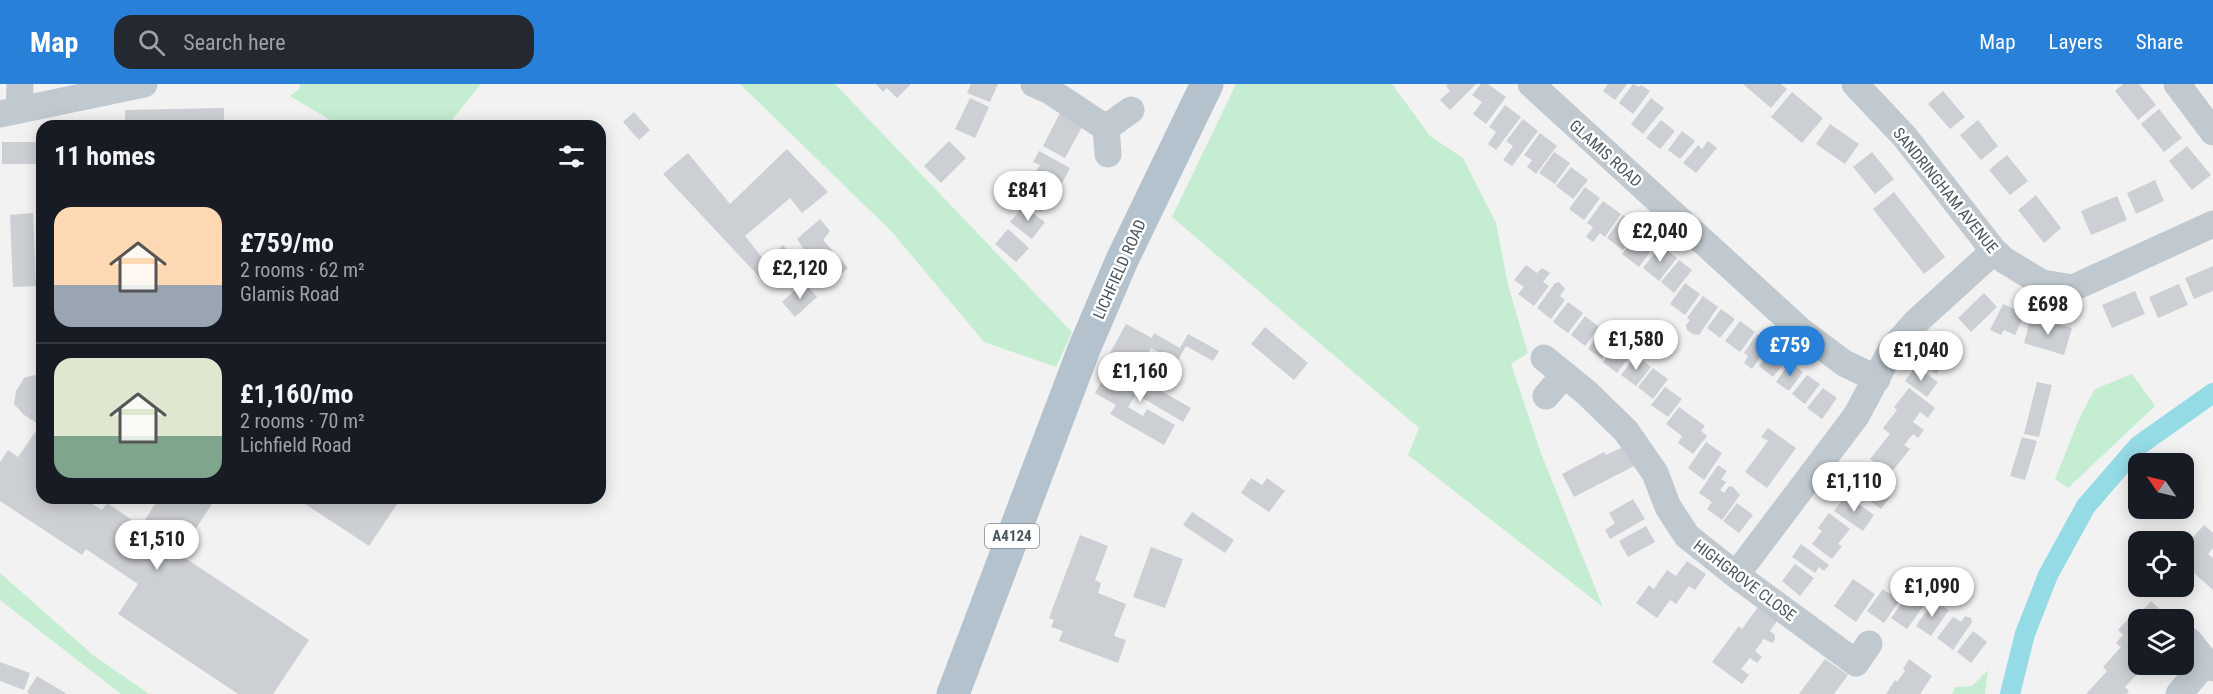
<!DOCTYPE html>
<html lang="en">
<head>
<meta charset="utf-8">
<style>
  :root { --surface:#171b24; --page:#242831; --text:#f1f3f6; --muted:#9ea1a6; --line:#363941; --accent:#2880d8 }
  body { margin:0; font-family:"Roboto Condensed",sans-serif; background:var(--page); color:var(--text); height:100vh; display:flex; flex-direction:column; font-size:22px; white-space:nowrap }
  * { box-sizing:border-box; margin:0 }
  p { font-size:20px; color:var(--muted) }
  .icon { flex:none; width:33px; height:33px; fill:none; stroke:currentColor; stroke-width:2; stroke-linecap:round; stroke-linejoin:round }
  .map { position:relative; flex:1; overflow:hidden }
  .sheet { position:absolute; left:36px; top:36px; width:570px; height:384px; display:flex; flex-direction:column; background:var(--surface); border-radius:18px; box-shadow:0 3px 15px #0003 }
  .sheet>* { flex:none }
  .needle { width:39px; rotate:304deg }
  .buttons { position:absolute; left:2128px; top:369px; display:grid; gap:12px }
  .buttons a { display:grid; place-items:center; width:66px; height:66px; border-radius:12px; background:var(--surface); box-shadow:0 3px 15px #0003; font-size:30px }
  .price { position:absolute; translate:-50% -51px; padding:0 14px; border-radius:21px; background:#fff; color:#222; font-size:20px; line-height:39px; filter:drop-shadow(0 2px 3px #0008) }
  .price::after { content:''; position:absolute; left:50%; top:36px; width:18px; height:14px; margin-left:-9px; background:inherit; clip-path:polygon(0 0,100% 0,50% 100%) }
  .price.selected { background:var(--accent); color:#fff }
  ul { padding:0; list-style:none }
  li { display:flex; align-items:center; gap:18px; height:150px; padding:0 18px }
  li+li { border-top:2px solid var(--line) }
  li span { display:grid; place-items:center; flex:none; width:168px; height:120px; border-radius:18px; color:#555 }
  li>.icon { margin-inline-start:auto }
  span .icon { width:72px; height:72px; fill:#fffc; stroke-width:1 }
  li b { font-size:26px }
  h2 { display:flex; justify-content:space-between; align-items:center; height:72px; padding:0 18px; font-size:26px }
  header { display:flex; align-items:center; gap:36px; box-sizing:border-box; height:84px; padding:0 30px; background:var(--accent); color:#fff }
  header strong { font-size:28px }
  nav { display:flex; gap:33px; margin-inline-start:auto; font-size:21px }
  .search { width:420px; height:54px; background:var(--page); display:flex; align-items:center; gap:15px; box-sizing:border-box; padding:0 21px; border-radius:18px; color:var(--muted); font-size:22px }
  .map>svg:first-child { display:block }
  .green { fill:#c4edd1 }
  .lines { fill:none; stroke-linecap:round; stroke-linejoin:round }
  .canal { stroke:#95dbe6; stroke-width:20 }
  .building { fill:#cccfd3 }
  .minor { stroke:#c0c9cf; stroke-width:27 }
  .major { stroke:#b4c2ce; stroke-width:33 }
  .labels { text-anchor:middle; stroke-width:5; stroke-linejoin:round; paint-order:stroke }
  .shield { fill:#fff; stroke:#80898e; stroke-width:1.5 }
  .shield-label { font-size:15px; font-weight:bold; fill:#4a565e }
  .street-label { font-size:16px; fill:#4a565e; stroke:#fff }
</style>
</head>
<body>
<header>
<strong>Map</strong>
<div class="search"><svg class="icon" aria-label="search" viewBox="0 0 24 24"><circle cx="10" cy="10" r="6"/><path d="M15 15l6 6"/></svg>Search here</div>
<nav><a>Map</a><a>Layers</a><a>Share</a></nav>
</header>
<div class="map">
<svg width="2213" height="610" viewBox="0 0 2213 610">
  <rect width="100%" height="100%" fill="#f3f2f2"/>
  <!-- green -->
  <path class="green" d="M299 0H481L447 42H398L395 40 340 42 290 12 300 4Z
    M740 0H835L1072 248 1056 283 984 258 892 148Z
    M1236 0H1392L1430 52 1463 74 1496 139 1508 201 1528 269 1511 280 1542 372 1603 523 1408 371 1419 344 1172 133Z
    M2132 290 2155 322 2068 404 2055 395 2079 335 2095 305Z
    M0 489 93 571 149 610H121L0 516Z
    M1988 586 1985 610H1952L1955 603 1972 602Z"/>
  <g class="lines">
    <!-- canal -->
    <path class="canal" d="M2010 610 2025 550 2048 491 2086 422 2138 362 2213 309"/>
  </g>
  <!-- building -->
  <path class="building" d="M876 0H911L897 14 887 4 883 8Z
    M971 0H998L990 18 967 9Z
    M1448 0H1476L1450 26 1440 16 1450 7 1446 2Z
    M1481 0H1488L1506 13 1486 40 1473 30 1482 18 1472 11Z
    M1608 0H1627L1615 16 1603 7Z
    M1633 0 1639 3 1641 1 1650 7 1633 30 1619 19Z
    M1743 0H1781L1787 5 1771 24Z
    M2123 0H2139L2156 21 2138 36 2115 7Z
    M1943 7 1965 33 1950 45 1928 20Z
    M1792 8 1823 34 1802 59 1771 33Z
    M970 14 989 23 975 54 955 45Z
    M1651 14 1664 24 1643 50 1631 40Z
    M1505 21 1521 33 1496 66 1488 60 1496 48 1489 43Z
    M224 24V42H125V26Z
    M2159 25 2182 54 2164 68 2141 40Z
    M634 28 650 46 639 56 623 38Z
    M1060 29 1083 41 1065 74 1043 62Z
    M1523 35 1538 47 1512 82 1503 76 1513 62 1506 57Z
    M1661 36 1675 47 1660 65 1646 54Z
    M1978 36 1998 62 1981 76 1960 51Z
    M1830 40 1859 60 1845 80 1816 60Z
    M1682 47 1695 57 1680 75 1668 66Z
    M1540 49 1557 62 1536 90 1527 83 1532 76 1524 71Z
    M949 57 966 74 941 99 924 82Z
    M1708 57 1717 64 1696 89 1683 79 1698 61 1702 65Z
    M2 58H42V80H2Z
    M2187 62 2211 91 2192 106 2169 77Z
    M787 65 828 108 802 129 790 114 745 152 765 177 783 161 793 174 764 198 663 90 688 69 730 120Z
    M1039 67 1070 84 1062 99 1056 96 1053 103 1033 92 1040 81 1033 78Z
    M1554 68 1570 79 1555 100 1539 89Z
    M1872 68 1894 95 1875 110 1853 83Z
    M2007 71 2028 97 2010 111 1989 86Z
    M1571 83 1588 96 1573 115 1556 102Z
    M2155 96 2164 117 2136 130 2127 109Z
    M1032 97 1049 105 1045 112 1050 114 1041 128 1018 113 1016 107 1018 102 1024 101 1029 104Z
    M1585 103 1600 114 1584 136 1569 125Z
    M1894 108 1945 173 1924 190 1873 125Z
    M2036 111 2061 144 2044 159 2018 126Z
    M2117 112 2127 136 2091 151 2081 127Z
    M1603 117 1621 130 1605 153 1600 149 1593 158 1586 153 1593 143 1587 139Z
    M1023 122 1045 138 1032 155 1010 138Z
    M33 129 36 202 13 203 10 131Z
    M1623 131 1640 143 1623 166 1607 154Z
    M820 135 830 147 823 156 848 184 828 201 797 155Z
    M1008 145 1029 164 1016 178 995 160Z
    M1641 146 1657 158 1639 183 1622 170Z
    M1661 161 1677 174 1659 197 1643 184Z
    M1679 176 1692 186 1674 209 1661 198Z
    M1526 181 1537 189 1542 184 1550 189 1543 198 1549 202 1534 222 1518 210 1524 203 1514 196Z
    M2213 182V207L2194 215 2185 194Z
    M804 198 817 213 795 233 782 218Z
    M1559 198 1565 205 1560 212 1565 216 1551 235 1537 224 1555 199Z
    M1685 199 1700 210 1685 231 1670 220Z
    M2179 200 2188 221 2158 234 2149 213Z
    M2135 207 2145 230 2112 244 2102 221Z
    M1984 209 1997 223 1971 248 1958 234Z
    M1703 212 1718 223 1699 251 1693 250 1687 246 1686 241 1690 236 1687 234Z
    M1568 218 1583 229 1568 249 1553 238Z
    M2003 220 2025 230 2015 251 2004 246 2001 251 1990 246Z
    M1721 225 1735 235 1720 254 1707 244Z
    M1585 232 1599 243 1585 262 1571 251Z
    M2031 233 2072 244 2064 271 2024 259Z
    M1740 237 1755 248 1740 268 1725 257Z
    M1126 240 1152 254 1154 249 1180 264 1188 250 1219 267 1213 277 1186 262 1177 278 1151 264 1140 285 1110 269Z
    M1265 243 1308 279 1294 296 1251 260Z
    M1602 246 1615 256 1602 275 1588 265Z
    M1939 247 1958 261 1936 290 1917 276Z
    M1757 250 1770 259 1752 285 1744 279 1748 272 1744 269Z
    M1617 260 1631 270 1617 289 1603 278Z
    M1774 262 1789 273 1773 293 1759 282Z
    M1636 271 1651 283 1636 302 1621 291Z
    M1790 278 1803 288 1789 307 1776 298Z
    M1112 279 1191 324 1183 338 1136 310 1128 323 1143 332 1147 325 1175 341 1164 361 1110 330 1116 321 1095 309Z
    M1916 282 1938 298 1927 313 1905 297Z
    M1653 284 1668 295 1653 315 1638 303Z
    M42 289V414H83L102 426 107 419 141 442 159 414H216L179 470 309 556 273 610H238L118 530 138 500 86 465 82 471 0 417V378L8 366 18 373 40 341 24 331 14 320 16 307 24 294Z
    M1807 291 1820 300 1805 320 1792 310Z
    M2037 298 2052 301 2039 353 2024 350Z
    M1665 303 1682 315 1668 333 1651 321Z
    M1823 304 1837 314 1822 335 1807 324Z
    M1909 304 1935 324 1928 334 1920 328 1913 338 1924 346 1918 354 1913 350 1904 361 1910 365 1890 390 1870 375 1890 350 1883 344 1897 326 1894 323Z
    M1679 323 1705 342 1701 347 1707 352 1693 370 1678 359 1682 352 1666 340Z
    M1768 344 1796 364 1767 404 1745 388 1768 357 1761 353Z
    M2022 353 2037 357 2025 396 2010 392Z
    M1706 358 1722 369 1704 396 1688 384Z
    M1623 363 1638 380 1574 413 1562 390 1604 368 1606 371Z
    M1718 381 1727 387 1721 395 1726 398 1720 406 1724 409 1729 402 1733 403 1740 411 1722 436 1707 425 1712 418 1699 409Z
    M1872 389 1895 406 1881 425 1858 408Z
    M1251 394 1262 401 1267 394 1285 407 1269 428 1241 409Z
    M1846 411 1874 431 1863 447 1834 427Z
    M296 414H401L369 462Z
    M1633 415 1645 435 1610 455 1605 446 1615 439 1609 429Z
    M1737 419 1753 431 1739 449 1723 437Z
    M1192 428 1234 456 1225 469 1183 441Z
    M1829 429 1850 445 1838 460 1842 462 1832 475 1812 460 1822 447 1818 444Z
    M2204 441 2213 449V464L2208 470 2213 474V506L2184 480V463Z
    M1646 442 1655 458 1628 473 1619 457Z
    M1080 451 1108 462 1095 496 1101 499 1098 509 1126 520 1114 552 1126 556 1118 579 1059 557 1063 547 1051 543 1054 536 1049 534Z
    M1801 460 1829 481 1824 487 1819 483 1815 489 1792 473Z
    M1151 463 1183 475 1165 524 1133 513Z
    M2138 474 2139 476V496L2128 486Z
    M1687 477 1706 490 1695 506 1689 502 1676 520 1670 516 1657 534 1636 519 1649 501 1654 505 1667 486 1676 492Z
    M1795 480 1814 494 1800 512 1782 497Z
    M1853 495 1875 510 1856 538 1834 522Z
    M1894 503 1904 510 1884 539 1867 527 1883 505 1890 510Z
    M1917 512 1925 514 1927 517 1907 545 1891 534 1906 513 1913 517Z
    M1934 516 1949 526 1931 552 1916 542Z
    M2151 517 2171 536H2139V580L2143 584 2125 603 2129 607 2127 610H2086L2107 587 2103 583 2121 563 2116 559 2123 551 2118 546 2129 534 2133 538Z
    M1758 523 1777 537 1770 547 1775 551V555L1773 559 1763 555 1761 559 1755 567 1762 573 1757 579 1750 574 1741 585 1749 591 1742 600 1712 578 1739 542 1742 545Z
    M1965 532 1971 534 1972 538 1953 566 1937 554 1953 533 1961 538Z
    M1973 547 1987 558 1971 579 1957 568Z
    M1825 575 1848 591 1834 610H1799Z
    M1909 575 1932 592 1920 610H1886L1895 596 1897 598 1905 587 1903 585Z
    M0 578 30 589 24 606 0 597Z
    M37 592 67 610H30L27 608Z"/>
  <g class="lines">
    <!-- minor -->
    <path class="minor" d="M1034 0 1050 7 1106 44
      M1531 0 1801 247 1844 279 1877 295
      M1855 0 1905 53 1994 167 2004 176 2042 199 2073 204 2213 140
      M2177 0 2213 48
      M19 26 20 0
      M0 30 144 0
      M1108 70 1106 44 1131 26
      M1544 274 1587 309 1626 347 1655 389 1668 423 1687 452 1736 491 1856 579 1869 560
      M1546 312 1564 291
      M1736 491 1856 332 1892 265 1916 238 1994 167
      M2189 557 2206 578
      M2179 610 2206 578 2213 584"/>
    <!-- major -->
    <path class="major" d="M953 610 1084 265 1122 176 1207 0"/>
  </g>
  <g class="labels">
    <!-- shield labels -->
    <rect class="shield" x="985" y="440" width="54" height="24" rx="4.5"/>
    <g class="shield-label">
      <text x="1012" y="457">A4124</text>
    </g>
    <!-- street labels -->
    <g class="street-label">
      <text transform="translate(1606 69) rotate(42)" y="6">GLAMIS ROAD</text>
      <text transform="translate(1946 106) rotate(51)" y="6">SANDRINGHAM AVENUE</text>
      <text transform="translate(1119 185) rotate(-66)" y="6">LICHFIELD ROAD</text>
      <text transform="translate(1745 496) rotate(37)" y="6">HIGHGROVE CLOSE</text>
    </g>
  </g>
</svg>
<div class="buttons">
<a><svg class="needle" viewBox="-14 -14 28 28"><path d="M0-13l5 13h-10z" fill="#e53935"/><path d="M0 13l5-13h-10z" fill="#9ea1a6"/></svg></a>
<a><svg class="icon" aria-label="locate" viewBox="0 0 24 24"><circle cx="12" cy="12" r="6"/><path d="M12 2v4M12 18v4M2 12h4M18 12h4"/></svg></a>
<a><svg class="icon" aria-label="layers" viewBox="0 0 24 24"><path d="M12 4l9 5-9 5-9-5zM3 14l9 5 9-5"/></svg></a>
</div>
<b class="price" style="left:1028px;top:138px">£841</b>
<b class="price" style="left:1660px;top:179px">£2,040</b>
<b class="price" style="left:800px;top:216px">£2,120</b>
<b class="price" style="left:2048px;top:252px">£698</b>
<b class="price" style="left:1636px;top:287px">£1,580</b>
<b class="price selected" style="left:1790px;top:293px">£759</b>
<b class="price" style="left:1921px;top:298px">£1,040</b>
<b class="price" style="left:1140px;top:319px">£1,160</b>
<b class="price" style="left:1854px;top:429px">£1,110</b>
<b class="price" style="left:157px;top:487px">£1,510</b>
<b class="price" style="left:1932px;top:534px">£1,090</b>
<section class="sheet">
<h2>11 homes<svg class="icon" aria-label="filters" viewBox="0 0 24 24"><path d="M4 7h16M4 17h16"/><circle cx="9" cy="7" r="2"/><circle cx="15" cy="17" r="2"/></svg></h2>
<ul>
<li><span style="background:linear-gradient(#ffd9b3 65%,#9aa5b1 0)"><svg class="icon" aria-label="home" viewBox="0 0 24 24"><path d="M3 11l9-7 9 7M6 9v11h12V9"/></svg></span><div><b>£759/mo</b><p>2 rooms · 62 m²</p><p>Glamis Road</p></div></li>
<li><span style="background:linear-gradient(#dfe7d0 65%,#7fa58c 0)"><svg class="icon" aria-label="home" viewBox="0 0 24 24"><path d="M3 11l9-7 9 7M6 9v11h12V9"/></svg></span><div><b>£1,160/mo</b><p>2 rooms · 70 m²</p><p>Lichfield Road</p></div></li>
</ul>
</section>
</div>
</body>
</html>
